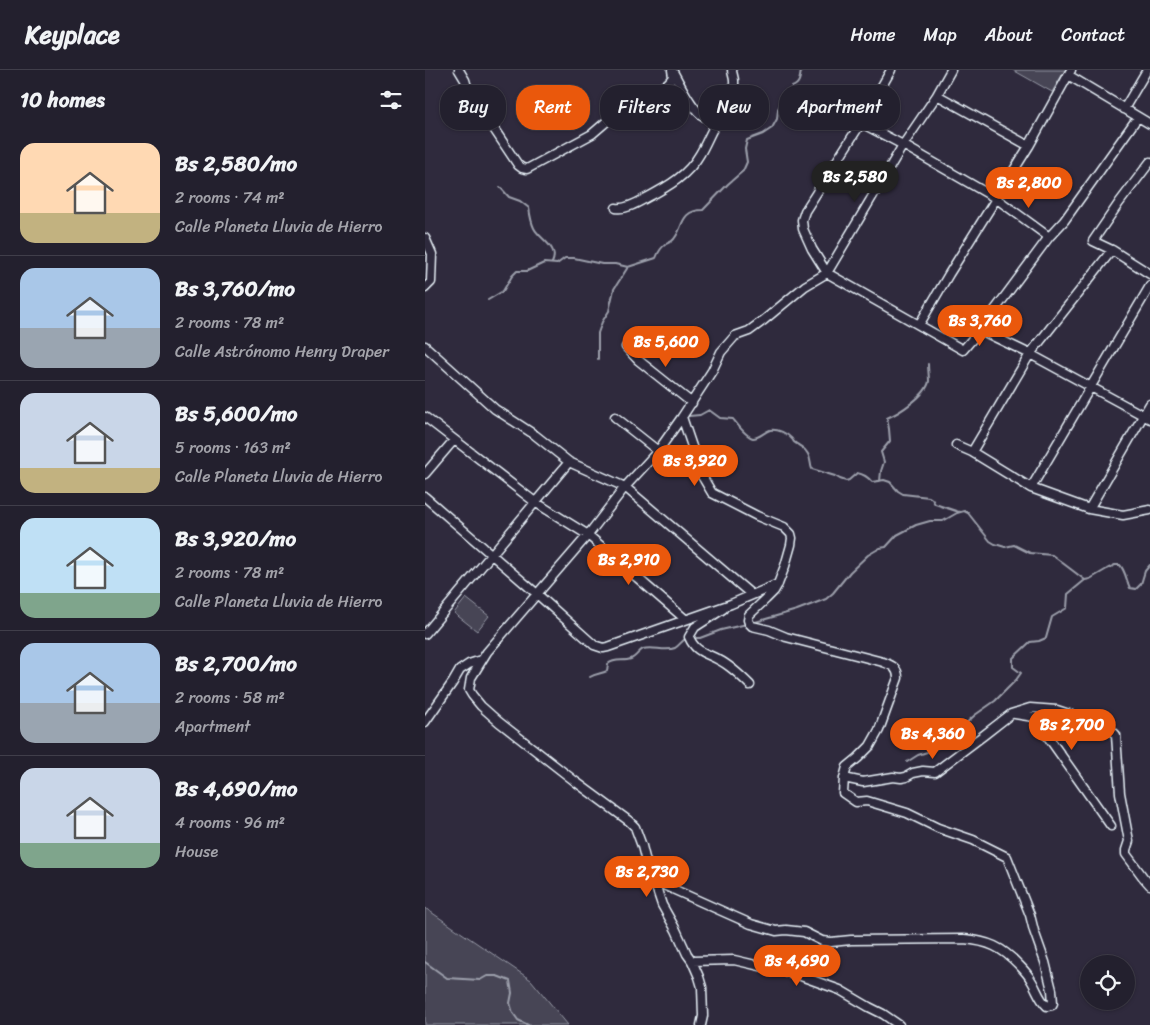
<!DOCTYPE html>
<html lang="en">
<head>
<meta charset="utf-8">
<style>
  :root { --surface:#23202e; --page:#2f2d3a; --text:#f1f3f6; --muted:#a3a3aa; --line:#403e4a; --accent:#ea580c }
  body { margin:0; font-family:Sriracha,sans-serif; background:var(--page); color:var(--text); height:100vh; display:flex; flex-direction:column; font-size:19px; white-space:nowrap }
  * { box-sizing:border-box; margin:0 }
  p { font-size:16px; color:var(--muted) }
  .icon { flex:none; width:28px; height:28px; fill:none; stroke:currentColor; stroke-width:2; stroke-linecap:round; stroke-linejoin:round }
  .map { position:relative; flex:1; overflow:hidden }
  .panel { display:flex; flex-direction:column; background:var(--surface); width:425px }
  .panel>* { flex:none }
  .banner { position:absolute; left:15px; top:15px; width:475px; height:45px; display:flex; gap:10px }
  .fabs { position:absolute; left:655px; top:885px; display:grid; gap:10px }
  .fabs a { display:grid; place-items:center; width:55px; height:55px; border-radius:50%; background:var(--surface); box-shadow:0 1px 4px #0004,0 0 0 1px var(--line); font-size:25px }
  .price { position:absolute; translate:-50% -42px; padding:0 11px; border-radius:18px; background:var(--accent); color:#fff; font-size:16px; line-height:32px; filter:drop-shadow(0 1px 2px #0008) }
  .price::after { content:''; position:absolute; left:50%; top:30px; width:15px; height:11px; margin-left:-8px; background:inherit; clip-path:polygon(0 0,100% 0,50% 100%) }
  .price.current { background:#222; color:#fff }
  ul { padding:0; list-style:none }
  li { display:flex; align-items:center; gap:15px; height:125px; padding:0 20px }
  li+li { border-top:1px solid var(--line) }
  li span { display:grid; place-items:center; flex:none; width:140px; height:100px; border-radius:15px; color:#555 }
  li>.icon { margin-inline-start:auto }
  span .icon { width:60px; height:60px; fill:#fffc; stroke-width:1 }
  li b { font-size:21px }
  h2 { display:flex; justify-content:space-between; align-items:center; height:60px; padding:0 20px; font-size:21px }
  .tag { padding:0 18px; border-radius:20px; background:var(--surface); box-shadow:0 1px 4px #0004,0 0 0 1px var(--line); font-size:18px; line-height:45px }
  .tag.current { background:var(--accent); color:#fff }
  header { display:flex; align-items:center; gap:30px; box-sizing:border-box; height:70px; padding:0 25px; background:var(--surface); border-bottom:1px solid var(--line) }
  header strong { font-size:24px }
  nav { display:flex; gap:28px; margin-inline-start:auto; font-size:18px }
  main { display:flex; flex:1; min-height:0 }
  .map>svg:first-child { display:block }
  .green { fill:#464455; stroke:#979aa6 }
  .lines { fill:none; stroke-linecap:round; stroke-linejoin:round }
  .stream { stroke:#9c9fab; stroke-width:2 }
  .minor-casing { stroke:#e8f1f8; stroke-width:11 }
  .minor { stroke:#2f2a3d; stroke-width:8 }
</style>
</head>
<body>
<header>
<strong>Keyplace</strong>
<nav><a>Home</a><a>Map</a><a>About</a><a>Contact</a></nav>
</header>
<main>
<section class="panel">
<h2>10 homes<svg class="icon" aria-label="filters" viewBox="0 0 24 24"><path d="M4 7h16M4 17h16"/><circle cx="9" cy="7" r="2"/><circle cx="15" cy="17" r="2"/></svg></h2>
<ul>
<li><span style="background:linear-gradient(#ffd9b3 70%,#c2b280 0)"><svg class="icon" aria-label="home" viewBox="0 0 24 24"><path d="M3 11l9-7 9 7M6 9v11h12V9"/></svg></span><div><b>Bs 2,580/mo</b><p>2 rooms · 74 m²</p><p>Calle Planeta Lluvia de Hierro</p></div></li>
<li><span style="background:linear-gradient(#a9c7e8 60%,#9aa5b1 0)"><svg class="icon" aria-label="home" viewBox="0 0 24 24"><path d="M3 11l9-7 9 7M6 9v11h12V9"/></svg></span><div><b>Bs 3,760/mo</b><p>2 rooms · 78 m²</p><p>Calle Astrónomo Henry Draper</p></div></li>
<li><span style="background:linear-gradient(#c9d6e8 75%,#c2b280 0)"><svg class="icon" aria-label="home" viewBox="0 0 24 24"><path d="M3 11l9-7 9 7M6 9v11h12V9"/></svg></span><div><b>Bs 5,600/mo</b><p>5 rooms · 163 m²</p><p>Calle Planeta Lluvia de Hierro</p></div></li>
<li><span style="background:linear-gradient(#bfe0f5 75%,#7fa58c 0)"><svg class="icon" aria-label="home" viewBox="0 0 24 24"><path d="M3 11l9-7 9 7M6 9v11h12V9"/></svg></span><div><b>Bs 3,920/mo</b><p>2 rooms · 78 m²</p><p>Calle Planeta Lluvia de Hierro</p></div></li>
<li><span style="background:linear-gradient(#a9c7e8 60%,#9aa5b1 0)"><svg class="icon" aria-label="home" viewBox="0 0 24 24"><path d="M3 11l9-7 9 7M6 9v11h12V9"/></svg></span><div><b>Bs 2,700/mo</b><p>2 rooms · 58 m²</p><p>Apartment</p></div></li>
<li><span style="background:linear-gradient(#c9d6e8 75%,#7fa58c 0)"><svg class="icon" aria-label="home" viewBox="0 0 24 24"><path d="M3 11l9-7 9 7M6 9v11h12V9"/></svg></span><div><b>Bs 4,690/mo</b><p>4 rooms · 96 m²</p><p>House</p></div></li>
</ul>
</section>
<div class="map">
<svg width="725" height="955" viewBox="0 0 725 955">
  <rect width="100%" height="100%" fill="#2f2a3d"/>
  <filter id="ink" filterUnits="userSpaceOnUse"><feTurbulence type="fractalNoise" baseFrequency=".02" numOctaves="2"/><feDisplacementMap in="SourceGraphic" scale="10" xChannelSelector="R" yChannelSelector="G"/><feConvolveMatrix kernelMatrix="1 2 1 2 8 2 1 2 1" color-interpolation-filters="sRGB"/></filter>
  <g filter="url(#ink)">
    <!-- green -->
    <path class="green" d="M588 0H640L627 22Z
      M41 528 64 546 52 561 29 543Z
      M0 838 106 910 143 955H0Z"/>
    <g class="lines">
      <!-- stream -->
      <path class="stream" d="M75 117 84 127 95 131 104 138C105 145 106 152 109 158 115 170 135 177 127 193
        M63 230 78 221 87 206 92 201H102L119 193 132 194 140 188H149L177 194H190L203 197 231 188C233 183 235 178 240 175 240 174 246 172 247 171 259 161 253 140 278 140L303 114 318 101 322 92 320 79 322 70 338 64 347 58 352 49 353 39 356 33 364 27 367 17C375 14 375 8 376 0
        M173 289V263L177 252 184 241 189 219 203 197
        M264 346 275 345 284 340 295 348 308 349C312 354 321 367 328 368 334 368 339 362 345 360 353 359 362 363 367 369 370 373 367 371 372 374 377 378 380 378 383 384 386 389 385 394 387 399L410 406 415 409 421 411 424 410 432 403C438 404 443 407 447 412L459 410 465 412 473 421 478 424 504 427 507 429 510 434 534 442
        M455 411 456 401 459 392 456 382 465 371 464 359 462 348C474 343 502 325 504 311 504 306 503 300 503 294
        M327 553 372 540 401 529 408 523 425 502 443 485 455 478 461 477 472 465 491 455 505 451H518L532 443 539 441 543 443 565 471 570 474 580 477 589 475 605 483 627 485 660 510 665 509 682 499 690 495H695C701 502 701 510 705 518L711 519 716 514 720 501 725 495
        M267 568H275L296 560 322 554
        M165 607C171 603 176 604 182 601L183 594C190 588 198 592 206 589 211 587 214 581 218 579 228 576 240 582 250 578 255 575 257 570 262 568
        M482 692 493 685 502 682 526 672 537 657 550 645 570 631 591 610 596 603 588 597V588L605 572 614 571 621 568 627 547 642 538 643 524 660 510
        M0 892 22 908 55 910 62 906H72L85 911 87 923 85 933 88 943 93 950 103 955"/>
      <defs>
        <path id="minor" d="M34 0 40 10 43 20 93 95 97 98 102 99 167 64 181 52 199 42 214 31 238 17 244 12 248 7 247 0
          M466 0 436 53 380 141 377 150 378 159 387 179 402 203 538 280 555 260 624 167 639 151 713 47
          M248 2C255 13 270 47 283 48 288 49 291 47 295 46
          M643 5 725 54
          M512 25 604 76
          M699 39 722 0
          M436 53 478 75 572 129 624 167
          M725 92 694 133 668 171 687 180 725 204
          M191 138C201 140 214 132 223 127 244 116 263 105 275 84 281 74 285 63 291 53 299 38 310 31 309 11 309 7 307 4 307 0
          M0 168 7 184 6 212 0 218
          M494 255 524 204 604 76 646 0
          M555 260 605 284 725 349
          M0 276 70 339 110 365 144 392 200 417 327 525
          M201 277 213 290 267 333
          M0 347 110 432 163 465 260 549
          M190 347 233 381
          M531 375 547 382 606 418 664 439 698 445 725 440
          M547 382 605 284 687 180
          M0 404 29 370
          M606 418 725 216
          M0 427 112 524 169 575 178 578 183 577 306 534 353 514
          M664 439 725 334
          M298 539 270 557 264 567C271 583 280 582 294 590 306 596 316 606 325 615
          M0 564 144 392
          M590 644 609 647 686 756
          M0 652 28 612 35 600 44 594 56 590
          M419 708 438 712 468 707 476 708 481 707 488 703 498 701 510 702 559 665 586 644 605 638 632 640 683 657 691 665 695 723 704 771 701 780V784L718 807 725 815
          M227 805 241 816 290 838 326 854 351 861 361 860 379 862 397 871 406 872 426 870 539 869C563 871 577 877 594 895 598 899 603 904 606 910 612 919 614 929 622 936L627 935 628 933 627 920 620 892 609 861 605 845 582 787 548 770 513 758 482 743 442 731 431 732 418 723 419 708 422 697 433 688 445 676 454 660 473 608C473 597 466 595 458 592L361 567 344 560 327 556 324 553 323 550 324 545 341 529 349 521 353 514 360 496 366 475 367 468 366 464 359 457 332 446 287 423 277 406 257 347
          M267 891 309 890 373 905 415 920 444 937 458 944 474 955
          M276 955 278 946 277 917 274 907 267 891 262 884 251 860 237 835 227 805 220 788 217 776 210 757 204 751 151 712 74 652 56 636 47 625 44 620 46 608 62 582 163 465 200 417 233 381 257 347 287 301 296 282 310 266 324 261 339 250 380 216 402 203 478 75 512 25 526 0"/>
      </defs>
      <!-- minor casing -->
      <use href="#minor" class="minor-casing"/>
      <!-- minor -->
      <use href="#minor" class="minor"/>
    </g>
  </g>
</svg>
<div class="fabs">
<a><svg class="icon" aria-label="locate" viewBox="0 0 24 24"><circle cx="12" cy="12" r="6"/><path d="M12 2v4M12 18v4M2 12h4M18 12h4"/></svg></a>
</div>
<b class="price current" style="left:430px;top:133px">Bs 2,580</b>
<b class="price" style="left:604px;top:139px">Bs 2,800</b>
<b class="price" style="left:555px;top:277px">Bs 3,760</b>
<b class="price" style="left:241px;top:298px">Bs 5,600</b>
<b class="price" style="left:270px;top:417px">Bs 3,920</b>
<b class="price" style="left:204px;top:516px">Bs 2,910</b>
<b class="price" style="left:647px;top:681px">Bs 2,700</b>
<b class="price" style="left:508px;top:690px">Bs 4,360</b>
<b class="price" style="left:222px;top:828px">Bs 2,730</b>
<b class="price" style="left:372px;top:917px">Bs 4,690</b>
<div class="banner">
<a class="tag">Buy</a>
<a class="tag current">Rent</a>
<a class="tag">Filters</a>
<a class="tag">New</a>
<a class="tag">Apartment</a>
</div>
</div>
</main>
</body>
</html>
